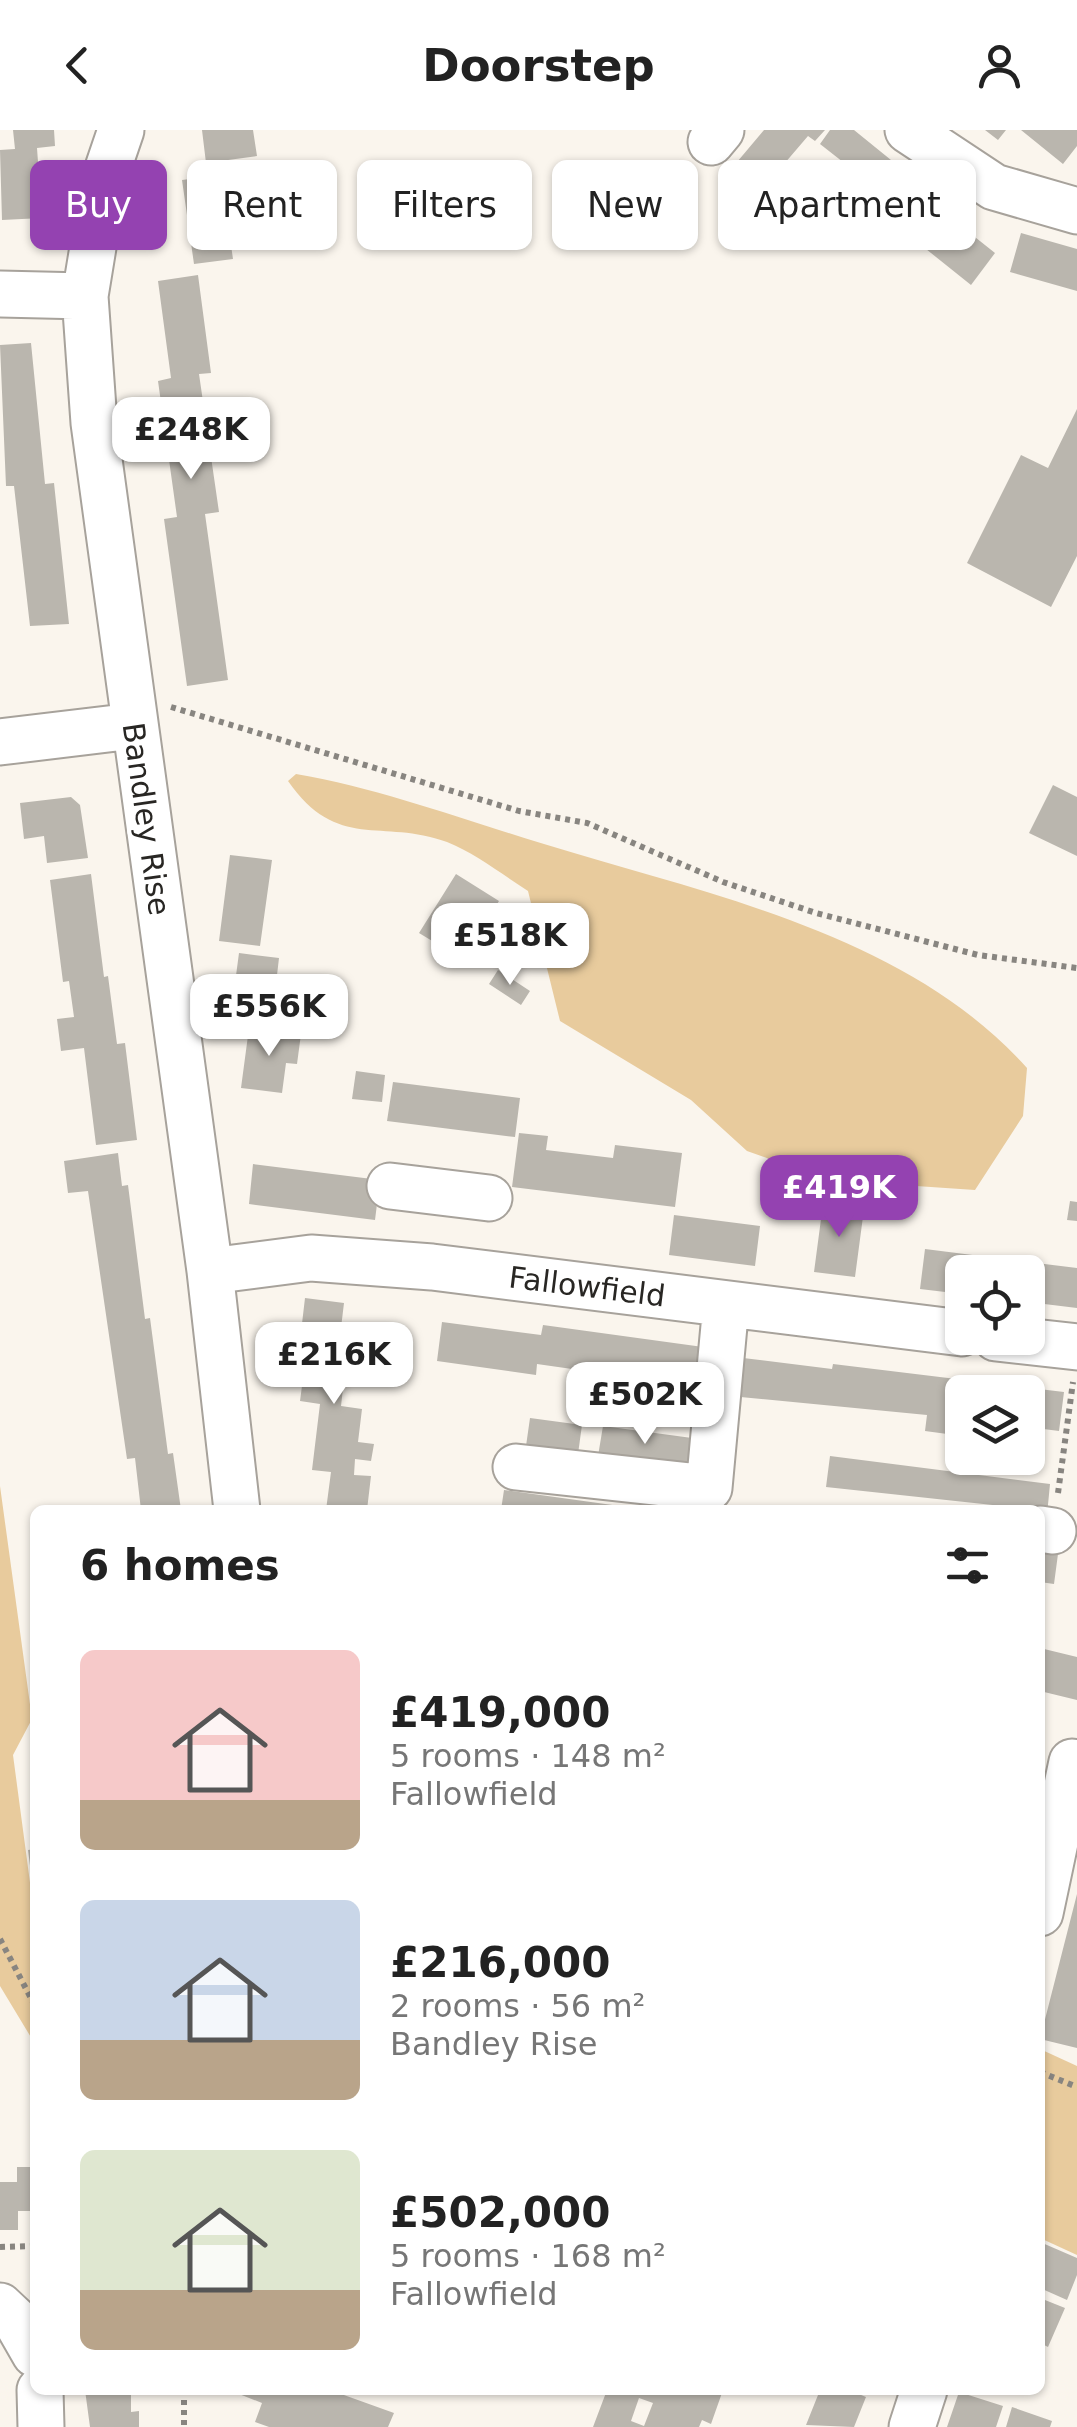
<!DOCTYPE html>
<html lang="en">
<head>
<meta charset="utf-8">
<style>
  :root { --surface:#fff; --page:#f6f6f6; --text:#222; --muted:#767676; --accent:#9442b1 }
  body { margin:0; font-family:"DejaVu Sans",sans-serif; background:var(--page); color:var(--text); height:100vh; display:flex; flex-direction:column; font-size:38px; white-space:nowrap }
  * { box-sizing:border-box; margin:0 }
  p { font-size:32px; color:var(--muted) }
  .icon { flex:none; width:55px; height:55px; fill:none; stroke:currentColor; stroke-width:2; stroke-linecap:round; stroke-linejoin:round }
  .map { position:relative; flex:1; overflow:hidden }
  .panel { position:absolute; left:30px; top:1375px; width:1015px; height:890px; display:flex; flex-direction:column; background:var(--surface); border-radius:15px; box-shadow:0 2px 8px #0004 }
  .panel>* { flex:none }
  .guide { position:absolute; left:30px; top:30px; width:1018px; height:90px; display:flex; gap:20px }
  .tools { position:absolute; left:945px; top:1125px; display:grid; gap:20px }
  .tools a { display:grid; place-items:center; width:100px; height:100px; border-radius:15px; background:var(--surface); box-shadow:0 2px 8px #0004; font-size:50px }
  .price { position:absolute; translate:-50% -85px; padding:0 22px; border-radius:20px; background:#fff; color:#222; font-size:32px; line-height:65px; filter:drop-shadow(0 2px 5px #0008) }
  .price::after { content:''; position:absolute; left:50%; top:60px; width:30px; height:22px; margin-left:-15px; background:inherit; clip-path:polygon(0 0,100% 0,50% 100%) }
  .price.current { background:var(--accent); color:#fff }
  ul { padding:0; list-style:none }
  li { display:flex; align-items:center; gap:30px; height:250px; padding:0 50px }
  li span { display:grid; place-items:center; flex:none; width:280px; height:200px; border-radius:15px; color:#555 }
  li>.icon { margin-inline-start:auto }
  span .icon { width:120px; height:120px; fill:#fffc; stroke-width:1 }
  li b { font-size:42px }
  h2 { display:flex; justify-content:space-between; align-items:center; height:120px; padding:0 50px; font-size:42px }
  .tag { padding:0 35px; border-radius:15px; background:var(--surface); box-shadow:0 2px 8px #0004; font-size:35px; line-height:90px }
  .tag.current { background:var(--accent); color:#fff }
  header { display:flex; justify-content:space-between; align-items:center; height:130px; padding:0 50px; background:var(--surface); font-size:45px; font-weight:600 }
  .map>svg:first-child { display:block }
  .green { fill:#e8cb9d }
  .building { fill:#bab6ae; fill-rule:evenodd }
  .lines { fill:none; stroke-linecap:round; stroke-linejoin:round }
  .minor-casing { stroke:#a7a29b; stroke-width:49 }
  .path { stroke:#888580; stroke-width:6; stroke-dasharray:5 5; stroke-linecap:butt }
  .minor { stroke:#fff; stroke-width:45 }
  .labels { text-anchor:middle; stroke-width:8; stroke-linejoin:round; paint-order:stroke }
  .street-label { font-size:30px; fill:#282623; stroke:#fff }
</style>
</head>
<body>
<header><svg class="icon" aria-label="back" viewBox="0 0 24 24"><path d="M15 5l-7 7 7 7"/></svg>Doorstep<svg class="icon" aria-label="person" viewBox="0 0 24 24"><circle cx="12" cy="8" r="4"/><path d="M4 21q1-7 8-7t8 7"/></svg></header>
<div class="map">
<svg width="1077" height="2297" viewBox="0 0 1077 2297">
  <rect width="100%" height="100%" fill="#faf5ed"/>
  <!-- green -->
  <path class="green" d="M296 644C382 659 461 689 544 714 710 765 907 804 1027 938L1023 986 975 1060 828 1050 747 1021 691 970 560 891 528 761C503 745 475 723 447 712 382 688 337 722 288 651Z
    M0 1356 32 1589 13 1625 35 1790V1914L0 1856Z
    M1040 1919 1077 1936V2125L1040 2108Z"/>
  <!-- building -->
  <path class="building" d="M13 0H54L55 16 37 18 42 88 2 90 0 20 15 19Z
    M202 0H253L257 26 206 33Z
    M764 0H825L815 11 808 6 760 62 732 38Z
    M830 0H854L891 30 880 44 935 88 941 80 995 123 971 155 916 111 909 120 854 76 871 54 820 14Z
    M985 0H1006L998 10Z
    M1021 0H1077V16L1063 34Z
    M221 45 223 56 239 54 244 85 227 87 233 129 194 134 182 50Z
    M1021 103 1077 119V161L1010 142Z
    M198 145 211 243 199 244 219 382 205 384 228 550 187 556 164 389 177 387 158 251 171 248 158 151Z
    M31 213 45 354 54 353 69 494 30 496 14 356H6L0 215Z
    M1077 279V426L1051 477 967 433 1021 325 1048 338Z
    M1053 655 1077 667V726L1029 703Z
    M71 667 80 675 88 728 47 733 44 706 24 709 20 673Z
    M230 725 272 730 260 816 219 811Z
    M91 744 104 847 108 846 117 914 125 913 137 1010 96 1015 84 918 61 921 57 889 74 887 69 851 63 852 50 750Z
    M456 744 499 771 462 829 419 803Z
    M239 823 279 828 272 888 231 883Z
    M498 840 530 861 521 875 489 854Z
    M249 898 301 904 297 934 286 933 282 963 241 958Z
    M356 941 385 945 382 972 352 969Z
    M393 952 520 968 515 1007 387 991Z
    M519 1003 548 1006 546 1020 613 1028 615 1015 682 1023 675 1077 512 1057Z
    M118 1023 122 1056 128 1055 145 1189 150 1188 168 1324 173 1323 181 1380H141L135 1328 127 1329 88 1061 68 1063 64 1031Z
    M253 1034 380 1050 375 1090 249 1074Z
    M1070 1071 1077 1072V1091L1067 1090Z
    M823 1074 864 1079 855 1147 814 1142Z
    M674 1085 760 1096 755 1136 669 1125Z
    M925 1119 1077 1138V1178L1028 1172V1142H962V1164L920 1159Z
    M305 1168 344 1173 340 1206 349 1207 341 1276 362 1279 358 1312 374 1314 371 1331 355 1329 354 1345 371 1346 367 1380H326L331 1342 312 1340 320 1274 300 1271 309 1203 301 1202Z
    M442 1192 541 1205 543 1195 703 1217 698 1257 537 1234 536 1245 437 1231Z
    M735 1227 832 1239 833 1234 1064 1262 1059 1301 1028 1297V1262H962V1306L925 1301 927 1285 730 1266Z
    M530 1288 582 1295 578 1324 526 1316Z
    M603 1296 692 1308 688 1338 598 1326Z
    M830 1326 1050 1354 1047 1385 1040 1380 826 1357Z
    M504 1360 634 1378V1380H501Z
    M1040 1422 1058 1424 1054 1454 1040 1452Z
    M1040 1518 1077 1527V1570L1040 1561Z
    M35 1719V1751H32L28 1720Z
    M1077 1764V1918L1040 1909Z
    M17 2037H35V2081H18V2100H0V2052H17Z
    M1040 2112 1077 2128V2145L1067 2170 1040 2158Z
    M1040 2168 1065 2178 1048 2217 1040 2213Z
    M85 2260H131V2282L139 2281V2297H90Z
    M229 2260H330L394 2283 388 2297H269L255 2292 262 2273Z
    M607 2260H723L711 2294 702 2290 699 2297H593ZM639 2268 653 2273 644 2296 631 2291Z
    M820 2260H849L866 2267 854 2297 806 2295Z
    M959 2262 1003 2276 996 2297H947Z
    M1012 2277 1052 2291 1050 2297H1006Z"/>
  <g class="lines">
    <defs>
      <path id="minor" d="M121 0 104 50 85 166 94 293 210 1141 237 1380
        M908 0 994 57 1077 81
        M711 12 721 0
        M0 164 85 166
        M0 612 133 596
        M390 1056 489 1068
        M210 1141 311 1128 432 1137 962 1203
        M996 1208 1077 1217
        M516 1337 709 1358 726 1174
        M1040 1399 1053 1401
        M1040 1783 1072 1632
        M0 2176 16 2191 35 2224
        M40 2260 41 2297
        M912 2297 924 2260"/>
    </defs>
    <!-- minor casing -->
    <use href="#minor" class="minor-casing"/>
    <!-- path -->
    <path class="path" d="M171 577 519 681 587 693 723 752 816 783 978 825 1077 838
      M1058 1363 1073 1252
      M0 1809 35 1876
      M1040 1942 1077 1957
      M0 2117 35 2116
      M184 2260V2297"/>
    <!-- minor -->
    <use href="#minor" class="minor"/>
  </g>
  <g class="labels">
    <!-- street labels -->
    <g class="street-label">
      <text transform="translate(146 689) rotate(82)" y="10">Bandley Rise</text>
      <text transform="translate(587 1157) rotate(7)" y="10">Fallowfield</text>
    </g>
  </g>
</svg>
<div class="tools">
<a><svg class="icon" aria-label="locate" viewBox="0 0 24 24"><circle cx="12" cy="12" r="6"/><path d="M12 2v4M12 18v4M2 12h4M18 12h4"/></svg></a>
<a><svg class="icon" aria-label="layers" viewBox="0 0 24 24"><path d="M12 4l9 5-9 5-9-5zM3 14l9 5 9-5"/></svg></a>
</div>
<b class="price" style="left:191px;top:352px">£248K</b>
<b class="price" style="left:510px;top:858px">£518K</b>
<b class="price" style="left:269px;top:929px">£556K</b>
<b class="price current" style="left:839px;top:1110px">£419K</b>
<b class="price" style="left:334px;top:1277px">£216K</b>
<b class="price" style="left:645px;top:1317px">£502K</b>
<div class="guide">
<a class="tag current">Buy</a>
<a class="tag">Rent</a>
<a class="tag">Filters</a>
<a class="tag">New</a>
<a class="tag">Apartment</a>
</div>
<section class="panel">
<h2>6 homes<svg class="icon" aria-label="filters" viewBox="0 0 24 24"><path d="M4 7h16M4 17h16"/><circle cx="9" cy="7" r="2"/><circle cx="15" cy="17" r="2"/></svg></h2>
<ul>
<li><span style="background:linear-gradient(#f6c9c9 75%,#b9a48a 0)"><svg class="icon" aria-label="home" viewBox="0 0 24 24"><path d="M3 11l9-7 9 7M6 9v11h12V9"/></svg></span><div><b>£419,000</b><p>5 rooms · 148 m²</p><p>Fallowfield</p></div></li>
<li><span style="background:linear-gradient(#c9d6e8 70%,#b9a48a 0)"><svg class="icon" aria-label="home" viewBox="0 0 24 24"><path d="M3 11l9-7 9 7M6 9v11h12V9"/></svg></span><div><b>£216,000</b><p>2 rooms · 56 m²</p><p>Bandley Rise</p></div></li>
<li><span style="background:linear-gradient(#dfe7d0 70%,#b9a48a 0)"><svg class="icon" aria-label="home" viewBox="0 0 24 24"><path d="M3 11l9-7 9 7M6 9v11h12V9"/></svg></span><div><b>£502,000</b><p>5 rooms · 168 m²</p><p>Fallowfield</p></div></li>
</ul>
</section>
</div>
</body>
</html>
